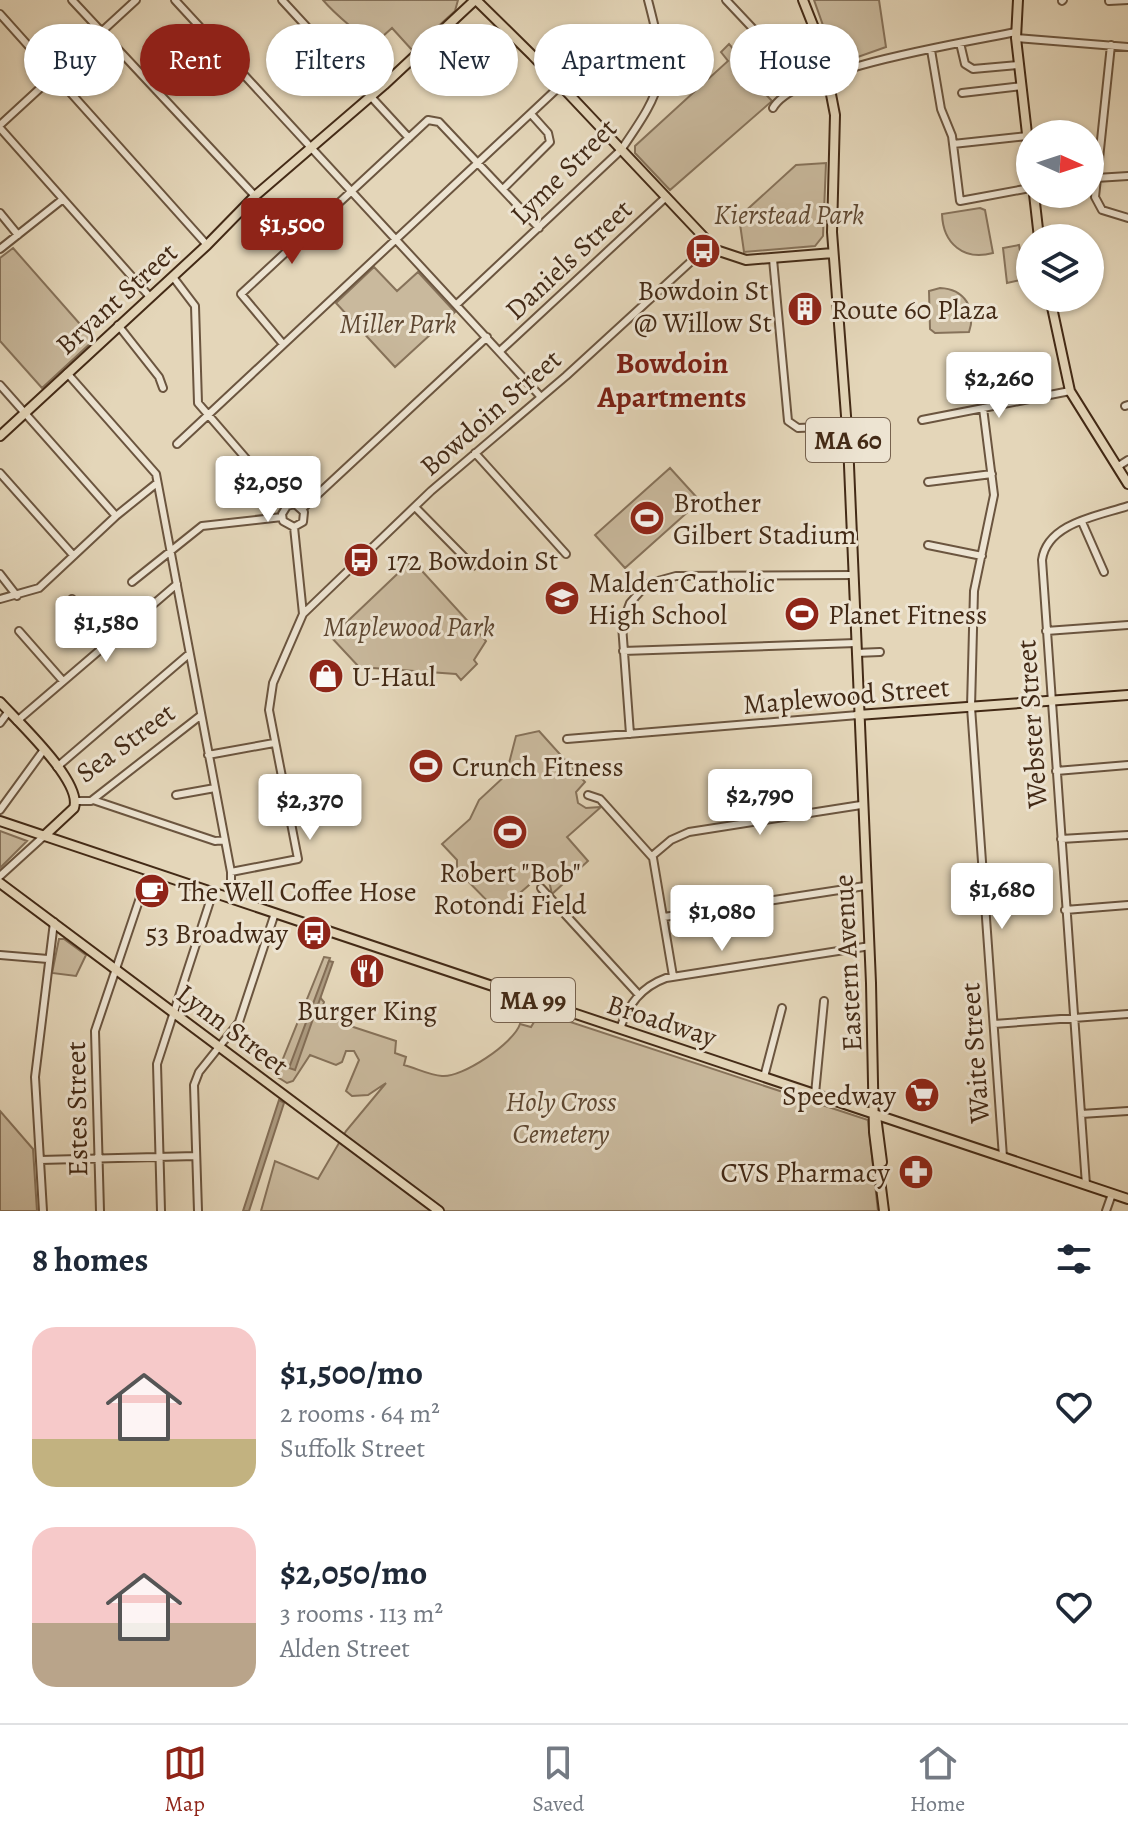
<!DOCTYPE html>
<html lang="en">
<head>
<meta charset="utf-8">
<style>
  :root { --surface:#fff; --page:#f6f6f7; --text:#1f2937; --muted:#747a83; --line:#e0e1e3; --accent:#8f2418 }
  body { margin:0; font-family:Alegreya,serif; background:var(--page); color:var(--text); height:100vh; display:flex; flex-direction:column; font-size:30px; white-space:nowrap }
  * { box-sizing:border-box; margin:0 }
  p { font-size:26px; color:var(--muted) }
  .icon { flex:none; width:44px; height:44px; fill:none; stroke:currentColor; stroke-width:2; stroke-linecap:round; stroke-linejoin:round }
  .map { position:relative; height:1211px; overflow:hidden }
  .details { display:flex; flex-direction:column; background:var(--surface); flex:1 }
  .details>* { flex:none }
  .hud { position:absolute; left:24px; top:24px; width:1080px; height:72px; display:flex; gap:16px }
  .needle { width:52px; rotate:93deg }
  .tools { position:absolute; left:1016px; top:120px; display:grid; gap:16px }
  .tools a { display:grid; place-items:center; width:88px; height:88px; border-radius:50%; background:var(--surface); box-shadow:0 2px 6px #0004; font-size:40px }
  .price { position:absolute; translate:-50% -68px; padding:0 18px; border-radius:8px; background:#fff; color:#222; font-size:26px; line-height:52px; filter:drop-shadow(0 2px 4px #0008) }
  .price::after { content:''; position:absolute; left:50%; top:48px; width:24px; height:18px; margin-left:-12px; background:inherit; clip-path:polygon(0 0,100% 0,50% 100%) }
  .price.active { background:var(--accent); color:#fff }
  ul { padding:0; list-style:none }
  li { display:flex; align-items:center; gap:24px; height:200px; padding:0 32px }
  li span { display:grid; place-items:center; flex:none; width:224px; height:160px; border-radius:24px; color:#555 }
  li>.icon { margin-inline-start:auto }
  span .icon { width:96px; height:96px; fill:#fffc; stroke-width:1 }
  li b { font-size:34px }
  h2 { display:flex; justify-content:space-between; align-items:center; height:96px; padding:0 32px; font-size:34px }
  .pill { padding:0 28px; border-radius:36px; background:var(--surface); box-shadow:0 2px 6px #0004; font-size:28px; line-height:72px }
  .pill.active { background:var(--accent); color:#fff }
  .tabs { display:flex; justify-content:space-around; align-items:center; height:112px; border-top:2px solid var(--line); background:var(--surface); font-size:22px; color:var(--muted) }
  .tabs a { display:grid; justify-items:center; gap:4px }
  .tabs .active { color:var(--accent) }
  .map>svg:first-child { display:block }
  .green { fill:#c9b99d; stroke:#86725a; stroke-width:2 }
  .water { fill:#ad9c82; stroke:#836e57; stroke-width:2 }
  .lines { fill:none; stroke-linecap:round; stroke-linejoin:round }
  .minor-casing { stroke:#6b553f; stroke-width:10 }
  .major-casing { stroke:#432a16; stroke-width:12 }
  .minor { stroke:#ede4d2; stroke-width:6 }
  .major { stroke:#e4d6b9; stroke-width:8 }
  .labels { text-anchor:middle; stroke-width:6; stroke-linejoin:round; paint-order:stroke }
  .shield { fill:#ede4d2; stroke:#76624e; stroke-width:2 }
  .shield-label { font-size:26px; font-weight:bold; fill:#432a16 }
  .street-label { font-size:28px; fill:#432a16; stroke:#ede4d2 }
  .park-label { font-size:28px; font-style:italic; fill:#5e4731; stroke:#ede4d2 }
  .poi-label { font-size:28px; fill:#432a16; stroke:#ede4d2; text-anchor:start }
  .neighbourhood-label { font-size:30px; font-weight:bold; fill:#7a1f14; stroke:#ede4d2 }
</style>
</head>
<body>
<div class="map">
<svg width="1128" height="1211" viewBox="0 0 1128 1211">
  <rect width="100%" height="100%" fill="#e4d6b9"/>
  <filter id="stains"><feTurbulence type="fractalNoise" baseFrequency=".0025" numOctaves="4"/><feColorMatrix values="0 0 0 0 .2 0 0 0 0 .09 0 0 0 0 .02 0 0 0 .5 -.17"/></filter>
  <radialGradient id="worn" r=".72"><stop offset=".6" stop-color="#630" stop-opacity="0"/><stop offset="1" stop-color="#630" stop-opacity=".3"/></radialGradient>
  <!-- green -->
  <path class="green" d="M323 0H458L455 11 412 50 392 28 372 46C356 29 338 18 323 0Z
    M814 0H879L886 47 841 63 835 59Z
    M729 44 760 80 756 84 772 101 670 190 635 153V146L728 61 721 52Z
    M826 163 823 236 815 246 744 252 739 217 796 165Z
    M980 208 985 210 993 253C964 261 943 244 942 214Z
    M1019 245 1025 279 1007 283 1003 248Z
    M13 248 94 340 42 388 0 341V258Z
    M374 267 397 291 418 272 455 312 395 367 336 303Z
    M940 288C964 289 977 308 969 332L935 333 930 329 929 291Z
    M670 468 700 501 625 568 595 535Z
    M412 560 486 641 474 660 477 664 461 680 456 674 359 667 331 637Z
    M539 731 585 782 576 792 578 803 586 808 601 807 567 837 588 861 552 894 549 881 536 879 498 912 457 870V860L442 844 470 819 479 800 506 775 516 736Z
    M0 831 27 841 0 868Z
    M59 939H64L86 955 76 976 52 973Z
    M324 957 330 958 318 995 324 1002 320 1016 396 1041 395 1053 406 1057 404 1065C416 1068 429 1075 442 1076 462 1078 514 1043 520 1024L531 1027 540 1012 868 1120 878 1211H261L275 1161 318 1179 346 1131 386 1083 368 1095 352 1096 346 1091 359 1060 354 1051H346L342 1062 336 1065 310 1055 293 1081 287 1083 276 1076Z
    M0 1111 33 1149 37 1211H0Z"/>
  <!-- water -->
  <path class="water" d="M329 961 333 962 295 1070 289 1068Z
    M279 1100 284 1103 249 1211H243Z"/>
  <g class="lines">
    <defs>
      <path id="minor" d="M72 0 255 196
        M175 0 540 396
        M282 0 409 138
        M726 0 758 34
        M1062 1 1063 0
        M1109 1 1128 0
        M0 14 207 245
        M1016 38 1128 47
        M960 43 965 64 973 69 1019 65
        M1111 45 1095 197 1102 210 1128 218
        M931 50 941 109 952 136 960 201 1030 188
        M962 93 1022 86
        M773 108C794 69 968 42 1016 32
        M0 125 136 0
        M0 128 150 297
        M953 144 1027 136
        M1096 178 1128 176
        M503 189 550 142 548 133 531 114
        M0 213 18 235
        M0 249 63 199
        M773 259 788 421 798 428 847 426
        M173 277 195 306 198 403 287 506
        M457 304 621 150C666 85 668 76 648 0
        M118 325 159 377 163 388
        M283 344 241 294 428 120 439 122 539 228
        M500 351 665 198
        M67 373 156 474 231 872V899
        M0 385 116 516
        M1125 406 1128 405
        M983 408 994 495 974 591 971 707 1003 1157
        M922 420 1070 391
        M177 444 561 85
        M475 453 566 554
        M1117 467 1128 460
        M0 473 73 555
        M928 482 992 474
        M287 506 295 504 304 512 303 522 294 527
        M287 506 282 514 283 521 294 527
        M415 507 473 566
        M302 509 487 337
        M1082 522 1104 572
        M928 545 982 556
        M0 574 17 596
        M132 582 202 526 282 517
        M0 599 39 588 116 516 157 483
        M72 599 109 641
        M303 614 431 491 566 376 709 245
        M19 631 63 681
        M1046 631 1128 625
        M623 651 856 643
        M856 653 880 652
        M17 721 177 584
        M0 723 9 711
        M630 734 622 625 630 603 647 584 676 576 853 575
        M567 739 858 715
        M208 755 274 743
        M57 767 189 654
        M1056 771 1128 765
        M176 795 215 788
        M588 795 600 799 653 858 673 976
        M93 800 215 841 225 840
        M76 801H91L200 716
        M0 810 43 751
        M1061 839 1128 835
        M652 856 671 840 689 832 861 805
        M231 872 298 859 269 710 273 683 303 614 294 527
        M0 876 44 836
        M541 888 639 995
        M1065 910 1128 905
        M664 917 865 886
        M0 955 48 959
        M994 1024 1128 1014
        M620 1029C628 1005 641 987 666 978L870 946
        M764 1077 782 1008
        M815 1094 824 1001
        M1081 1114 1128 1111
        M40 1160 196 1156
        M1086 1185 1042 560C1047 523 1098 516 1128 506
        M43 1211 35 1077 54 922
        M100 1211 95 1031 149 871
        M161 1211 157 1064 213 892
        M198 1211 194 1085 199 1072 239 1022 275 913
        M1106 1211 1112 1194"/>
      <path id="major" d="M476 0 532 55 716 250 746 260 833 253
        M803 0 822 48 835 115 832 232 848 442 871 983 874 1132 884 1211
        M1018 0 1016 38 1030 160
        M1034 194 1039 238
        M1050 298 1070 391 1128 484
        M0 436 207 245 255 196 384 85 475 0
        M0 702C18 722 83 782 74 808L44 836
        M858 715 1128 695
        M0 821 1128 1199
        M0 883 439 1211
        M876 1116 882 1162"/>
    </defs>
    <!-- minor casing -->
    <use href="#minor" class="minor-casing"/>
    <!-- major casing -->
    <use href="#major" class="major-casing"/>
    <!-- minor -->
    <use href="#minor" class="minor"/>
    <!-- major -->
    <use href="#major" class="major"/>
  </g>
  <!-- icons -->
  <defs>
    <symbol id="bus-disc" viewBox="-11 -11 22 22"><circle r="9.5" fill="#8f2418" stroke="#ede4d2"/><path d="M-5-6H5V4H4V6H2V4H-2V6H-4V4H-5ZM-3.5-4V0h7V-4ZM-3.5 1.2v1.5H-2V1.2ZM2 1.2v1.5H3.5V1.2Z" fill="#fff"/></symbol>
    <symbol id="building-disc" viewBox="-11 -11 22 22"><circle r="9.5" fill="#8f2418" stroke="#ede4d2"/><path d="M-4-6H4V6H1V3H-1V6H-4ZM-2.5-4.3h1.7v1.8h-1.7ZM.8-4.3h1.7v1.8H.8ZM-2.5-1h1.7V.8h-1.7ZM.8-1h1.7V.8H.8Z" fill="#fff"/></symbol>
    <symbol id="stadium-disc" viewBox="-11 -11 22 22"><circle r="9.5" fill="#8f2418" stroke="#ede4d2"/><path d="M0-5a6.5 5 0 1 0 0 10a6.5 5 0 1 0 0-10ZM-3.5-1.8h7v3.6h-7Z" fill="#fff"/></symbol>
    <symbol id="school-disc" viewBox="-11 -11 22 22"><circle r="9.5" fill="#8f2418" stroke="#ede4d2"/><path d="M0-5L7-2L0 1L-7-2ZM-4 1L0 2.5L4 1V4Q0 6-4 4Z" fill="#fff"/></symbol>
    <symbol id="shop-disc" viewBox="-11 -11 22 22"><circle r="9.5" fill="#8f2418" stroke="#ede4d2"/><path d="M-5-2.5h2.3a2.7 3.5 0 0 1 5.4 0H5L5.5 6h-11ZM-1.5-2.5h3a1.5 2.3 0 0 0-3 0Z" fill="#fff"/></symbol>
    <symbol id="cafe-disc" viewBox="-11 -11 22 22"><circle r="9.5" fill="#8f2418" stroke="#ede4d2"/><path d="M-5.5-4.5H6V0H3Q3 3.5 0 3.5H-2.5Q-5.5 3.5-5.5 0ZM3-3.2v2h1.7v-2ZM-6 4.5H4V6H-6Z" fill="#fff"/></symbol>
    <symbol id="restaurant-disc" viewBox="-11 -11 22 22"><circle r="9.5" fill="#8f2418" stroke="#ede4d2"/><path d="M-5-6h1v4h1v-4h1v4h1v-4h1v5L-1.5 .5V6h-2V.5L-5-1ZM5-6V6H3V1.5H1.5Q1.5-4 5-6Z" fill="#fff"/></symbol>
    <symbol id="supermarket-disc" viewBox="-11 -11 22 22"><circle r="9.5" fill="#8f2418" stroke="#ede4d2"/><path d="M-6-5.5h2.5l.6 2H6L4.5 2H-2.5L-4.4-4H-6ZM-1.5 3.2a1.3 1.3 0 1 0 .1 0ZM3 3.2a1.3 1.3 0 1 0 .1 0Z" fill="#fff"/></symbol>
    <symbol id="pharmacy-disc" viewBox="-11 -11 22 22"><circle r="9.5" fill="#8f2418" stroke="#ede4d2"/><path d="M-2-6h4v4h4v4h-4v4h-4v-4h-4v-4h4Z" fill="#fff"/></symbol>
  </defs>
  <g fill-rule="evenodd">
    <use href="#bus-disc" x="683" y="231" width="40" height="40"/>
    <use href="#building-disc" x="785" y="289" width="40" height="40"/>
    <use href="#stadium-disc" x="627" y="498" width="40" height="40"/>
    <use href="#bus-disc" x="341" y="540" width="40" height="40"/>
    <use href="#school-disc" x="542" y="578" width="40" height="40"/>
    <use href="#stadium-disc" x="782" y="594" width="40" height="40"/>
    <use href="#shop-disc" x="306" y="656" width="40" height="40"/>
    <use href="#stadium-disc" x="406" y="746" width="40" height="40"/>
    <use href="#stadium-disc" x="490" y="812" width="40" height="40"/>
    <use href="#cafe-disc" x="132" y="871" width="40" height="40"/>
    <use href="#bus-disc" x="294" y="913" width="40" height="40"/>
    <use href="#restaurant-disc" x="347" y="951" width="40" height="40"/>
    <use href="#supermarket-disc" x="902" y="1075" width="40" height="40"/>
    <use href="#pharmacy-disc" x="896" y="1152" width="40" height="40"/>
  </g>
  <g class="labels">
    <!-- shield labels -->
    <g class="shield">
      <rect x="806" y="418" width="84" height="44" rx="6"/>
      <rect x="491" y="978" width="84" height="44" rx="6"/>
    </g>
    <g class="shield-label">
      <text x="848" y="449">MA 60</text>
      <text x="533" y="1009">MA 99</text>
    </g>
    <!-- street labels -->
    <g class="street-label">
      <text transform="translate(563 171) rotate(-45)" y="10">Lyme Street</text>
      <text transform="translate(568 259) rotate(-43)" y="10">Daniels Street</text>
      <text transform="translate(116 298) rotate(-42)" y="10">Bryant Street</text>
      <text transform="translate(490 412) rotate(-41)" y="10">Bowdoin Street</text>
      <text transform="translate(846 695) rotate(-5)" y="10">Maplewood Street</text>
      <text transform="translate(1031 724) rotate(-94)" y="10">Webster Street</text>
      <text transform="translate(125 742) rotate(-36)" y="10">Sea Street</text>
      <text transform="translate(847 963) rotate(-93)" y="10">Eastern Avenue</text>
      <text transform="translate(662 1020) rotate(18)" y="10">Broadway</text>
      <text transform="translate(233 1029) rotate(37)" y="10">Lynn Street</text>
      <text transform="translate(974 1053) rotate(-94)" y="10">Waite Street</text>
      <text transform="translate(76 1109) rotate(-91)" y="10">Estes Street</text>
    </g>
    <!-- park labels -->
    <g class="park-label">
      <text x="789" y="224">Kierstead Park</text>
      <text x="398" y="333">Miller Park</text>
      <text x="409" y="636">Maplewood Park</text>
      <text x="561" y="1111">Holy Cross<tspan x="561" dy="32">Cemetery</tspan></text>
    </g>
    <!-- poi labels -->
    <g class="poi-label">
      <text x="703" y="300" text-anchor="middle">Bowdoin St<tspan x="703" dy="32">@ Willow St</tspan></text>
      <text x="831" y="319">Route 60 Plaza</text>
      <text x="673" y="512">Brother<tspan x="673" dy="32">Gilbert Stadium</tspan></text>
      <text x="387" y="570">172 Bowdoin St</text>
      <text x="588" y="592">Malden Catholic<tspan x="588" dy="32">High School</tspan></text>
      <text x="828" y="624">Planet Fitness</text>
      <text x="352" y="686">U-Haul</text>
      <text x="452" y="776">Crunch Fitness</text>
      <text x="510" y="882" text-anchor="middle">Robert "Bob"<tspan x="510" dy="32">Rotondi Field</tspan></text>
      <text x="178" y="901">The Well Coffee Hose</text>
      <text x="288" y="943" text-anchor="end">53 Broadway</text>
      <text x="367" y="1020" text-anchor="middle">Burger King</text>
      <text x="896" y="1105" text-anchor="end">Speedway</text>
      <text x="890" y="1182" text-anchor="end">CVS Pharmacy</text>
    </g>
    <!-- neighbourhood labels -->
    <g class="neighbourhood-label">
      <text x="672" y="373">Bowdoin<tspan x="672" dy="34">Apartments</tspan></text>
    </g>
  </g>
  <rect width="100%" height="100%" filter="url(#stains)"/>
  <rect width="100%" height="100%" fill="url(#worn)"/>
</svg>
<div class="tools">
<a><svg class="needle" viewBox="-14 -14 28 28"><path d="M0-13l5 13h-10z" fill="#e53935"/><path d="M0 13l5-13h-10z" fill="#747a83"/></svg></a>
<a><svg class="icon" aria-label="layers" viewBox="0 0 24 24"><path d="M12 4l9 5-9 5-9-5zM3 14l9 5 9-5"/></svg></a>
</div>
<b class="price active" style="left:292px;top:266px">$1,500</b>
<b class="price" style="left:999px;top:420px">$2,260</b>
<b class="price" style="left:268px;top:524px">$2,050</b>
<b class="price" style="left:106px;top:664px">$1,580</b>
<b class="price" style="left:760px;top:837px">$2,790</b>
<b class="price" style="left:310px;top:842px">$2,370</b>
<b class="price" style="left:1002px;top:931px">$1,680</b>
<b class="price" style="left:722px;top:953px">$1,080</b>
<div class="hud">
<a class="pill">Buy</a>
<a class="pill active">Rent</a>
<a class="pill">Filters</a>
<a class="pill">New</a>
<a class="pill">Apartment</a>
<a class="pill">House</a>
</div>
</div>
<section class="details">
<h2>8 homes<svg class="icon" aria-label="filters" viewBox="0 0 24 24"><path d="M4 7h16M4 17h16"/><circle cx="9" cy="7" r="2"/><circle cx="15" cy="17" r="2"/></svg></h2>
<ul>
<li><span style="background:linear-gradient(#f6c9c9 70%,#c2b280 0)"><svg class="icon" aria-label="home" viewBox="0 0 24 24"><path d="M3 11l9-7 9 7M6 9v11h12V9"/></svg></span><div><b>$1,500/mo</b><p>2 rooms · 64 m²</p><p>Suffolk Street</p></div><svg class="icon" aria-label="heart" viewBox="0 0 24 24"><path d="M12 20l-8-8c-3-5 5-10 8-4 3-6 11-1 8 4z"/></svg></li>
<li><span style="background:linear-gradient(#f6c9c9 60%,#b9a48a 0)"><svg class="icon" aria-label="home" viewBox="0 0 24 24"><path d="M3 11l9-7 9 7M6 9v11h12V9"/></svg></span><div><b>$2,050/mo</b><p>3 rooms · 113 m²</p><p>Alden Street</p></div><svg class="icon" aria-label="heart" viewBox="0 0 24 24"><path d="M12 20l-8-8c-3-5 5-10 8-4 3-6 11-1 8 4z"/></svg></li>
</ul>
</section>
<nav class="tabs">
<a class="active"><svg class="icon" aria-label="map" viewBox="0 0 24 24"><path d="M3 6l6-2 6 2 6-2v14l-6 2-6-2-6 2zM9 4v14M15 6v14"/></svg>Map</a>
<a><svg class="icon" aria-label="saved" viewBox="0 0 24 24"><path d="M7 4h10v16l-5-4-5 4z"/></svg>Saved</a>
<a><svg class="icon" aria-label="home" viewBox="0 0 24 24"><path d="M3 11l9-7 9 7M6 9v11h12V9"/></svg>Home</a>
</nav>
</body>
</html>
